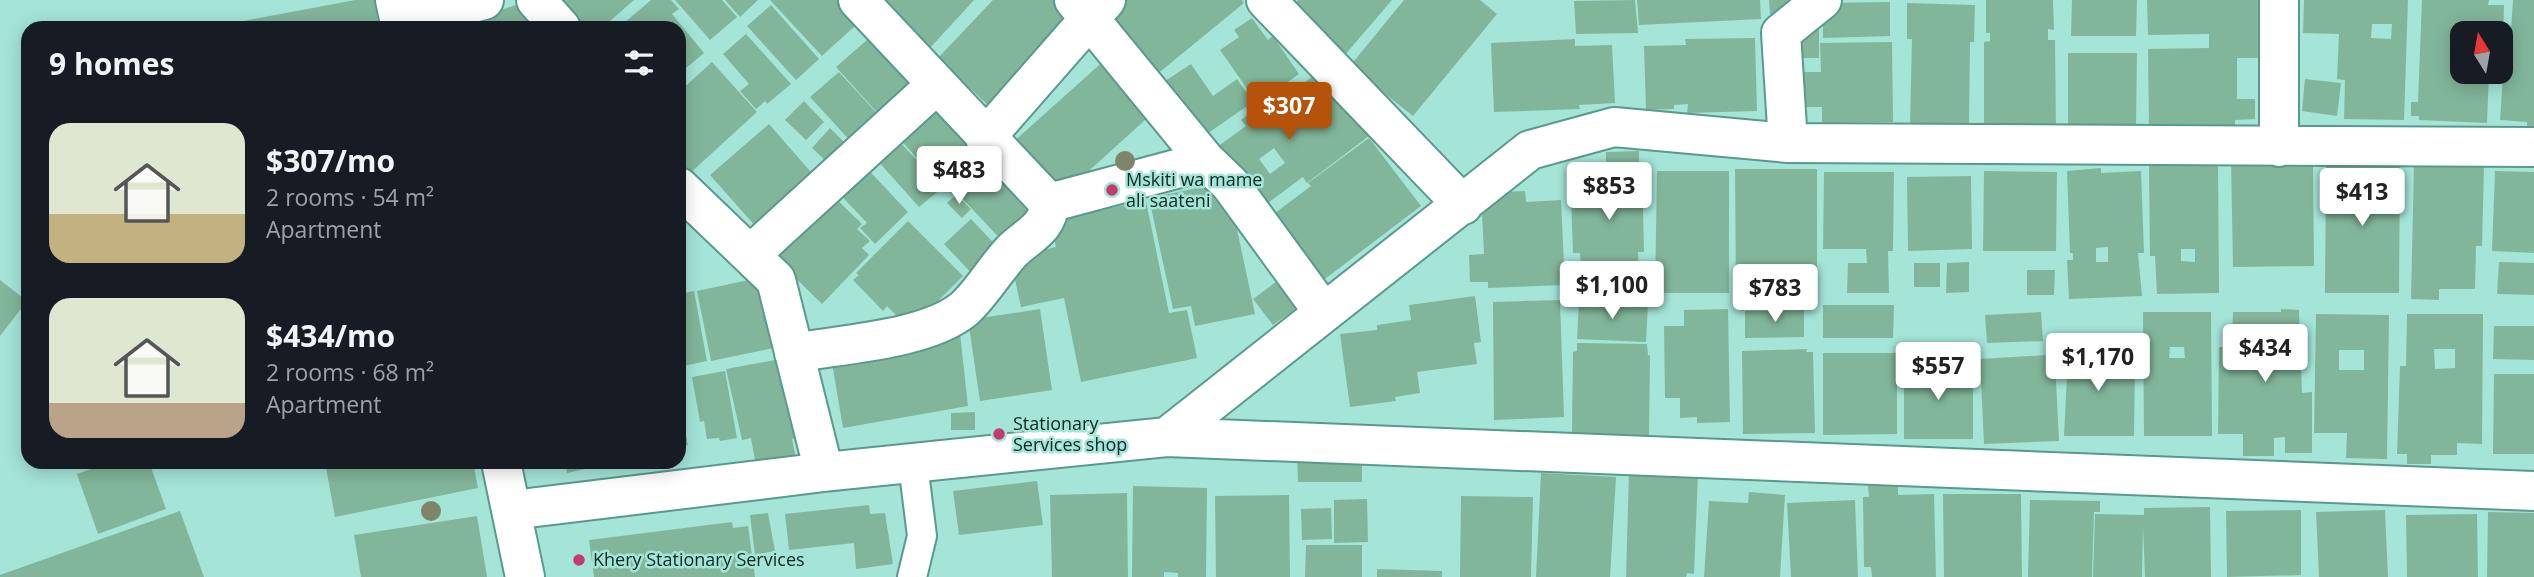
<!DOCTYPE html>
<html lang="en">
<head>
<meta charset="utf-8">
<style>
  :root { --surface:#171b24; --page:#242831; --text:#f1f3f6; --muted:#9ea1a6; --accent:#b45309 }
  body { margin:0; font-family:"Open Sans",sans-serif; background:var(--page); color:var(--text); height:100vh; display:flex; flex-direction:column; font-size:26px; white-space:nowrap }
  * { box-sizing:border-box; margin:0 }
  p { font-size:23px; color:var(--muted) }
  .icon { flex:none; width:38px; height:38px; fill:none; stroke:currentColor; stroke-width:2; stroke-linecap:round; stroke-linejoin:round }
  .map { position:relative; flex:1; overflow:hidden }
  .sheet { position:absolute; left:21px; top:21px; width:665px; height:448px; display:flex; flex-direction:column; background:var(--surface); border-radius:21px; box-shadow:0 4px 18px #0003 }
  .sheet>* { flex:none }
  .needle { width:46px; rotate:349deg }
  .buttons { position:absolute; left:2450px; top:21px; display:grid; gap:14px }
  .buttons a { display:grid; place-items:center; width:63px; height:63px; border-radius:14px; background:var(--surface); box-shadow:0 4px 18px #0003; font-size:35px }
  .price { position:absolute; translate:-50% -60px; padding:0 16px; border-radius:7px; background:#fff; color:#222; font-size:23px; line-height:46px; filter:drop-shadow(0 2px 4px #0008) }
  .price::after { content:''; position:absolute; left:50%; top:42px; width:21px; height:16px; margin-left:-10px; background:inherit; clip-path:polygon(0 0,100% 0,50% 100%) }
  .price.current { background:var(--accent); color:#fff }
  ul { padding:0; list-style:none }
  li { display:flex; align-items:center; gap:21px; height:175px; padding:0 28px }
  li span { display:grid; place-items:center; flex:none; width:196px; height:140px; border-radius:21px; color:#555 }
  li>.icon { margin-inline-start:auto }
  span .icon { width:84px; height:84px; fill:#fffc; stroke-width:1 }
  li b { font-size:30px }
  h2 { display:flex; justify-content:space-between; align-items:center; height:84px; padding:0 28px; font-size:30px }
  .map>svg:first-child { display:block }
  .building { fill:#82b69a; fill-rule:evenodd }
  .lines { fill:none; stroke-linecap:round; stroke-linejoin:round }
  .lane-casing { stroke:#5a998d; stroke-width:32 }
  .street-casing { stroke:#5a998d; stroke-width:42 }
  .secondary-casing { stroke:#5a998d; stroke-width:42 }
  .lane { stroke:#fff; stroke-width:28 }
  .street { stroke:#fff; stroke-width:38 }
  .secondary { stroke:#fff; stroke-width:38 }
  .tree { fill:#7e856a }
  .poi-dot { fill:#c43970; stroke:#a4e5d8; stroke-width:2.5 }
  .labels { text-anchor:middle; stroke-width:5; stroke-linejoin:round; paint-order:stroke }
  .poi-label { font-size:18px; fill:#0e2824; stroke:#a4e5d8; text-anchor:start }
</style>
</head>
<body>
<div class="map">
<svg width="2534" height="577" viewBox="0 0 2534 577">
  <rect width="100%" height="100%" fill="#a4e5d8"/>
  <!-- building -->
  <path class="building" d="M355 0H374L379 28H240L238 22Z
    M549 0H634L602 28H574Z
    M651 0H671L679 9 672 14 704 53 679 74V28H618Z
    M675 0H722L737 17 710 40Z
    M725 0H758L740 17Z
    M770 0H854L867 15 822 56Z
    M883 0H974L930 48 881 3Z
    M993 0H1064L1080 16 992 109 938 58Z
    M1116 0H1242L1244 3 1150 80 1097 15Z
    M1298 0H1392L1344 56 1290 9Z
    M1404 0H1480L1497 14 1413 116 1350 66Z
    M1635 0 1638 33 1576 34 1574 1Z
    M1637 0H1760L1761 19 1639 25Z
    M1769 0H1802V13L1770 14Z
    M1986 0H2053L2054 30 2048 29V40H2055L2056 132 1984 133V42L1990 41V33H1986Z
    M2072 0H2137L2136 36H2071Z
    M2147 0H2262L2263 58H2237V99H2255V119L2235 120V127L2149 128 2148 49 2209 48V34L2148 35Z
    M2304 0H2408L2404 120 2344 119 2345 80 2337 79 2339 34 2303 33ZM2372 24H2392L2391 39 2371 38Z
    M2422 0H2489L2488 5H2504L2503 39 2501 33H2462V72H2489L2487 123 2419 120V116H2411V102H2418Z
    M2513 0H2534V129H2527V122L2500 120 2505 45H2510Z
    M526 2 534 28H480L477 17Z
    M1890 2V36L1823 38V3Z
    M1907 3 1975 5 1974 42H1970L1969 125H1910L1912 39H1907Z
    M771 5 819 59 796 80 747 26Z
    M1252 18 1268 40 1273 36 1299 74 1257 103 1220 50 1239 37 1234 30Z
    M1799 23H1819V58H1800Z
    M875 33 921 85 883 119 836 67Z
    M746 34 791 84 767 104 765 101 756 109 740 91 749 84 723 54Z
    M1755 38 1757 111 1687 113 1688 104 1674 105V109L1646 110 1644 46 1686 45 1685 39Z
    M1575 39V46L1612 45 1615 103 1579 105 1580 109 1494 112 1491 43Z
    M1892 42 1893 122 1822 123V107H1800V72H1821L1820 43Z
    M2068 53H2137L2136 125H2068Z
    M1107 58 1155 111 1060 197 1011 144Z
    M712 62 757 112 688 175 679 164V92Z
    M1191 64 1213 96 1237 79 1253 102 1201 138 1162 83Z
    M1320 71 1369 136 1307 183 1303 177 1256 212 1210 152 1246 126 1241 120 1260 106 1265 112ZM1274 148 1285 163 1270 174 1259 159Z
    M839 72 883 120 855 146 810 97Z
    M2305 79 2341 83 2337 116 2302 111Z
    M938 99 986 153 945 189 897 136Z
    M804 101 824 122 806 140 785 120Z
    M769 124 816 178 757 228 710 175Z
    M830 128 847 145 829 164 812 148Z
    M1369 138 1421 206 1317 285 1267 219 1311 186 1308 183Z
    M899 141 942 188 919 207 877 160Z
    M1639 151V168H1642L1644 252H1638L1639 289 1582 290 1580 253H1573L1570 170 1606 169V152Z
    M2273 159V165H2313L2314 266 2233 267 2231 160Z
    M859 160 908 212 875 244 860 228 867 223 832 186Z
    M996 163 1043 212 1007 246 960 196Z
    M2326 163 2400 164 2399 293H2325Z
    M2218 164 2219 293 2157 294 2155 256H2150L2149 166ZM2181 249H2195V262L2181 261Z
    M2414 164 2484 166 2482 246H2476L2475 289H2439V300L2411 299Z
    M2101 168V173L2141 171 2144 253H2138L2142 296 2069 299 2067 260H2073V253H2070L2067 171ZM2108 247V262H2096V248Z
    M1735 169H1817V299H1736Z
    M1657 171H1729V293H1655Z
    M1984 171 2057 172 2056 251H1983Z
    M2495 171 2534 172V253L2492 251Z
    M1824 172H1894L1893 251H1888L1889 293H1847L1848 263H1867L1866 249H1823Z
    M1971 176 1972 249 1908 251 1907 177Z
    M1227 182 1255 314 1195 326 1191 306 1173 309 1149 198Z
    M828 191 862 224 857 229 870 241 862 248 869 255 822 304 769 252Z
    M1525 191 1526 202 1561 200 1565 285 1488 288V282H1470L1469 255 1484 254 1481 193Z
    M956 195 971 209 962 218 947 203Z
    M1107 195 1111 208 1146 201 1169 313 1187 310 1197 358 1081 382 1064 298 1021 307 1010 257 1056 247 1050 219Z
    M971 219 1002 252 976 278 944 244Z
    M908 221 963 276 910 329 887 306 883 311 853 280 859 275 856 273Z
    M1969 262V292L1946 293 1947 263Z
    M2499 262 2534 263V295L2497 294Z
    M1914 263H1940V287H1914Z
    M2027 270H2055L2054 295H2027Z
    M1288 273 1308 300 1273 325 1253 299Z
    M768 276 783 346 711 361 697 291Z
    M0 280 27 301 0 336Z
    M694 291 707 361 683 366 679 342V294Z
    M1475 296 1481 342 1474 343 1477 364 1417 372 1420 393 1395 397 1396 401 1350 407 1340 334 1377 330V325L1411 320 1409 305Z
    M1560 300 1564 417 1494 420 1493 302Z
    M1579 300 1648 303 1646 342 1577 339Z
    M1823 305H1894L1893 338H1823Z
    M1040 309 1052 390 980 401 968 320Z
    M1728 309 1730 422 1697 423V417L1680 418V398H1665L1664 326H1684V310Z
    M2281 309 2299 310 2302 393 2312 392V453H2285V437L2274 438V456H2243V434H2218L2219 347H2232L2233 312H2281ZM2254 345 2277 346 2276 368 2253 367Z
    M1804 310V337L1745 338V311Z
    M2041 312 2043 341 1987 343 1985 315Z
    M2143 312H2211L2212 436H2144ZM2170 347H2184L2185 358H2169Z
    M2316 314 2389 315 2387 459 2346 458 2347 433H2314ZM2339 350H2364V370H2339Z
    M2407 314H2483L2482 444 2457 443V455H2431V464H2407V454H2397L2400 366H2406ZM2434 349H2455V368L2435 369Z
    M2494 326H2534V360L2493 359Z
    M960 333 968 406 843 428 830 351Z
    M2069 337H2095L2094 362 2135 361 2134 436H2064Z
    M1577 343 1647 344 1648 355 1650 356 1649 435H1641V439L1575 438 1572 431 1573 352 1577 351Z
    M1807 349 1806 352H1813L1815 433 1743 434 1742 351Z
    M1823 353H1897V434L1823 435Z
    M2047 355V360H2055L2059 441 1984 444 1980 359Z
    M786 358 801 437 792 439 796 459 756 466 751 438 742 440 726 369Z
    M1904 363 1965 364 1964 368H1973V439H1904Z
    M725 371 737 438 720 441 719 438 707 439 704 421 700 422 692 377Z
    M2494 374H2534V454H2493Z
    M680 405 688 445 679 447V406Z
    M975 412V430H951V413Z
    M1362 454V482H1298L1297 455Z
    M109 462H149L166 509 98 534 77 474Z
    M325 462H473L478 488 335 517Z
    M565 462H613V463L567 473Z
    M1629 471 1698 474 1694 574 1687 573 1686 577H1626Z
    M1541 473 1616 477 1610 577H1536Z
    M1037 481 1043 525 959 535 953 491Z
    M1898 485V495L1934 494 1936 577H1872L1871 567H1864L1863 497H1869L1868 486Z
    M1133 486 1207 488 1206 577H1178V573L1164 572V577H1132Z
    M1749 492 1785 495 1780 577H1704L1709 501 1748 503Z
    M1127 493 1128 577H1052L1050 495Z
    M1943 494H2021L2022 577H1944Z
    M1289 495 1290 577H1216L1215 496Z
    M1461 496 1533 497 1531 577H1460Z
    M1367 499 1368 542 1334 543V500Z
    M1855 500 1858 577H1791L1787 503Z
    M2030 500 2100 501V512H2094L2092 577H2028Z
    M869 505 870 514 885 513 893 564 856 569 854 543 789 550 785 514Z
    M2210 507 2211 577H2145L2143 526 2142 577H2093L2095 514 2144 515V508Z
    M1331 508 1332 539 1302 540 1301 509Z
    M2301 510V575L2227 577 2226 511Z
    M2385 510 2388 577H2319L2316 512Z
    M180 511 204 577H0V575Z
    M2488 512 2534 513V577H2487Z
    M768 513 775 551 755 555 750 515Z
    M2477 514 2478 577H2407L2406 515Z
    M477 516 487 577H361L354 535Z
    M732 522 733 528 748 526 755 577H594L589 540Z
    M1306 545H1362V577H1305Z
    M1377 569 1442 571V577H1377Z"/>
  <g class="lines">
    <defs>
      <path id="lane" d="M912 577 922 536 913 464"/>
      <path id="street" d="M536 0 561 28
        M1074 0 1206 161 1230 184 1324 313
        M1266 0 1463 205
        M399 22 484 0
        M985 138 1106 0
        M1788 143 1781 33 1822 0
        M2279 147V0
        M679 187 776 280 824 472
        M1049 203 1206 161
        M750 255 936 85
        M794 353C843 344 926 340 964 309 982 293 995 269 1012 251 1027 236 1049 228 1049 203L858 0
        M1167 437 2534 491
        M512 510 824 472 1167 437 1530 150 1614 127 1788 143 2534 147"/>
      <path id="secondary" d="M395 0 401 28
        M501 462 525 577"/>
    </defs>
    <!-- lane casing -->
    <use href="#lane" class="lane-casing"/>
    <!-- street casing -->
    <use href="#street" class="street-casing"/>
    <!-- secondary casing -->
    <use href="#secondary" class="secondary-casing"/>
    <!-- lane -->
    <use href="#lane" class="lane"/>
    <!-- street -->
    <use href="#street" class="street"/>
    <!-- secondary -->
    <use href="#secondary" class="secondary"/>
  </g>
  <!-- trees -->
  <g class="tree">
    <circle cx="1125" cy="161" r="10"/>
    <circle cx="431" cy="511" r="10"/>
  </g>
  <!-- markers -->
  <g class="poi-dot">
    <circle cx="1112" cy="190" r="7"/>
    <circle cx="999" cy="434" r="7"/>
    <circle cx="579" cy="560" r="7"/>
  </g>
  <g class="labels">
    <!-- poi labels -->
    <g class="poi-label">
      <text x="1126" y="186">Mskiti wa mame<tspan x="1126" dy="21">ali saateni</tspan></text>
      <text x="1013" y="430">Stationary<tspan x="1013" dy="21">Services shop</tspan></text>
      <text x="593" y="566">Khery Stationary Services</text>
    </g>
  </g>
</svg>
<div class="buttons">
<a><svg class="needle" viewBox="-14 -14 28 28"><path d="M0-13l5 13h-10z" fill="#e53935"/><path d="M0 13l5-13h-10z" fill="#9ea1a6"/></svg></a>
</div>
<b class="price current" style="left:1289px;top:142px">$307</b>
<b class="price" style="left:959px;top:206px">$483</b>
<b class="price" style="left:1609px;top:222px">$853</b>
<b class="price" style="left:2362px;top:228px">$413</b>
<b class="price" style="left:1612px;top:321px">$1,100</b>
<b class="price" style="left:1775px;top:324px">$783</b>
<b class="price" style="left:2265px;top:384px">$434</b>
<b class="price" style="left:2098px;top:393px">$1,170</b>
<b class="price" style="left:1938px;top:402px">$557</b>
<section class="sheet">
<h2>9 homes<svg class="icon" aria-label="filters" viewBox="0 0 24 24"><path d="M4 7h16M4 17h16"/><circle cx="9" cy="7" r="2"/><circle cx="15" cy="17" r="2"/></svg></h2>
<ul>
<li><span style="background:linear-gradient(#dfe7d0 65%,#c2b280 0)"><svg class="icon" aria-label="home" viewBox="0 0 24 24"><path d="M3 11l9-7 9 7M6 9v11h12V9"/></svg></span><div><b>$307/mo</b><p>2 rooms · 54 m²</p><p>Apartment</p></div></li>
<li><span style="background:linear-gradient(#dfe7d0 75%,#b9a48a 0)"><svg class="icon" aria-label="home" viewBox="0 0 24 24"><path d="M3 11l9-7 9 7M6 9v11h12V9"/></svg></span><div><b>$434/mo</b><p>2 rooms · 68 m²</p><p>Apartment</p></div></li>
</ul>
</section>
</div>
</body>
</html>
